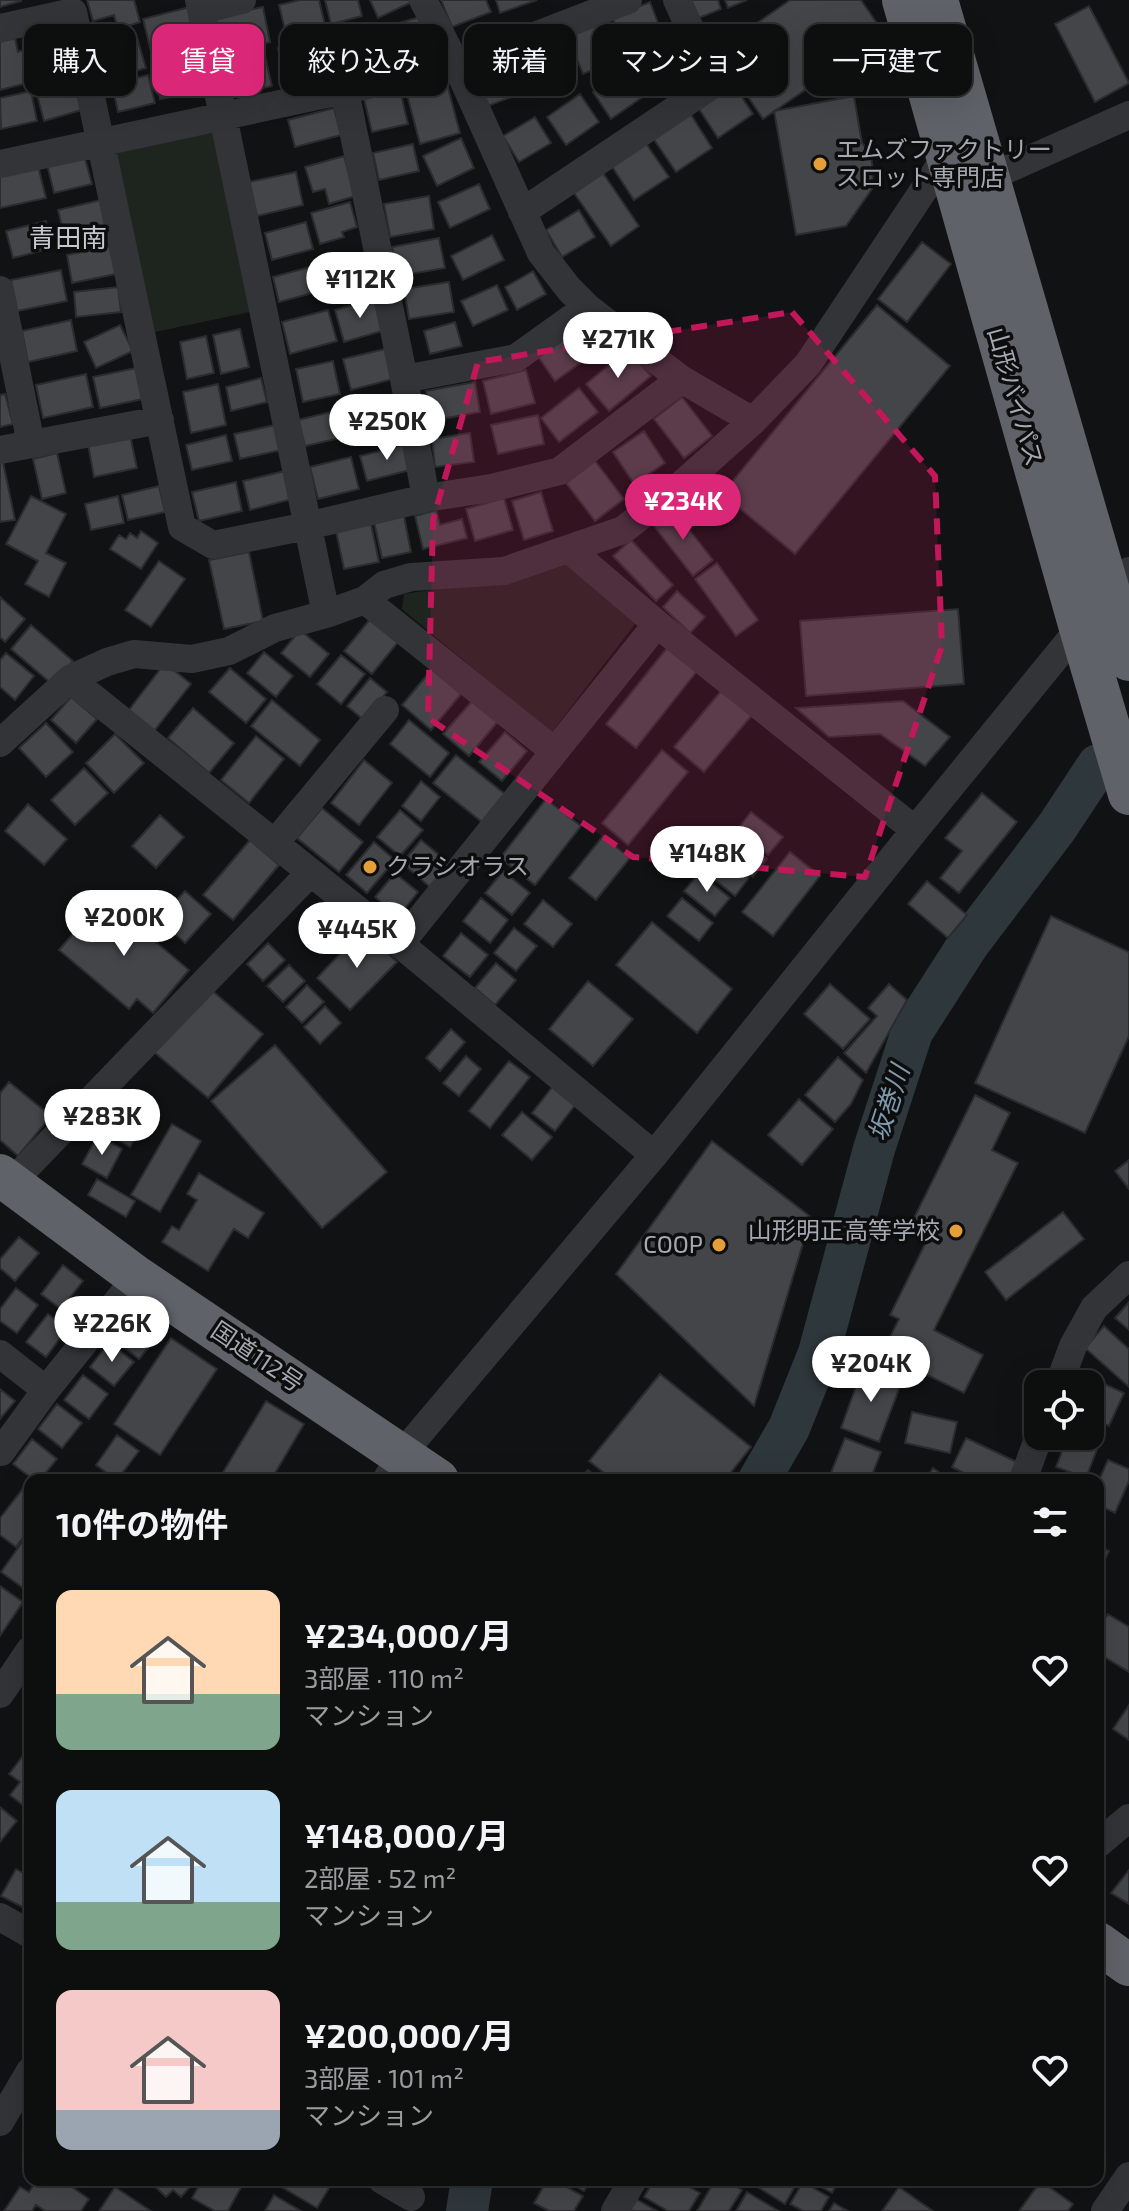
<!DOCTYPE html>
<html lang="ja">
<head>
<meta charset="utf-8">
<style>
  :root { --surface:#0d0e0e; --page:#161717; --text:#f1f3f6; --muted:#9a9c9e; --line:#2d2e2e; --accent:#db2777 }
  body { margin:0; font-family:"Exo 2","Noto Sans JP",sans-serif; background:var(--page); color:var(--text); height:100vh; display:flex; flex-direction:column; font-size:30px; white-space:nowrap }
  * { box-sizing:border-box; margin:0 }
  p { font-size:26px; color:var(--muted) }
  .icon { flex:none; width:44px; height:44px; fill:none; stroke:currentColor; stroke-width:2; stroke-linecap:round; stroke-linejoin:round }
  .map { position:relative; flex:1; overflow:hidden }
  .drawer { position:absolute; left:24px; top:1474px; width:1080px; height:712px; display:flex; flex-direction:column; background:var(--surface); border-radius:16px; box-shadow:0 8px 32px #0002,0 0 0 2px var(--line) }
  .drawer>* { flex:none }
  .top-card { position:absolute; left:24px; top:24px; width:1082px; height:72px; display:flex; gap:16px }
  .fabs { position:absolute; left:1024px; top:1370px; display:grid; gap:16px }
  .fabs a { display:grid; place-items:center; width:80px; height:80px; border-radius:16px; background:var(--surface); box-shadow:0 8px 32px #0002,0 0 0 2px var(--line); font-size:40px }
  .price { position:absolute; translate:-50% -68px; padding:0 18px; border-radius:28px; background:#fff; color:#222; font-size:26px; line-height:52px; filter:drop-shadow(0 2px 4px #0008) }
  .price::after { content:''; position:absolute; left:50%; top:48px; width:24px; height:18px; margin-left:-12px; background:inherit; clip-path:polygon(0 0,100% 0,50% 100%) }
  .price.active { background:var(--accent); color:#fff }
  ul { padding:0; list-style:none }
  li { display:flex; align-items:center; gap:24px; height:200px; padding:0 32px }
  li span { display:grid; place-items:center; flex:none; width:224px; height:160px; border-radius:16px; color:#555 }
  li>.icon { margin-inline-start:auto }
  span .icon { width:96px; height:96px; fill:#fffc; stroke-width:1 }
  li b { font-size:34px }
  h2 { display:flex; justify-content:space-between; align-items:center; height:96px; padding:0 32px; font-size:34px }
  .pill { padding:0 28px; border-radius:16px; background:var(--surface); box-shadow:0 8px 32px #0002,0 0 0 2px var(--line); font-size:28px; line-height:72px }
  .pill.active { background:var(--accent); color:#fff }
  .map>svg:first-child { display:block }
  .green { fill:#1e251f }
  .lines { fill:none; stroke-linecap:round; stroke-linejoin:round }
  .river { stroke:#2e373c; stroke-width:42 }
  .building { fill:#434548; stroke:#2c2c2f; stroke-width:2 }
  .minor { stroke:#333438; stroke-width:28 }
  .highway { stroke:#5f6268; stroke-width:42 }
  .marked { fill:#c2185b; fill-opacity:0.2; stroke:#c2185b; stroke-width:6; stroke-dasharray:16 10; stroke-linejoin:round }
  .poi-dot { fill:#e49f38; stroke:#0d0d0e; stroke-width:3 }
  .labels { text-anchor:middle; stroke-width:7; stroke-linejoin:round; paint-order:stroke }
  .poi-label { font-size:24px; fill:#a4a9b2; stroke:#0d0d0e; text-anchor:start }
  .street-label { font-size:24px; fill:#a4a9b2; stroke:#0d0d0e }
  .neighbourhood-label { font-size:26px; fill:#c4c8cf; stroke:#0d0d0e }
  .water-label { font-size:26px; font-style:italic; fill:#7d99ac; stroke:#0d0d0e }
</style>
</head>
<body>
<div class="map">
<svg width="1129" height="2211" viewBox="0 0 1129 2211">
  <rect width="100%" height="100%" fill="#111213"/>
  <!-- green -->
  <path class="green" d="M214 132 250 312 155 332 116 152Z
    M568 563 638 620 551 733 402 609 404 594 444 588Z"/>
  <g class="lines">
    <!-- river -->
    <path class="river" d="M759 1480 789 1428 819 1353 874 1149 912 1032 969 943 1057 827 1098 765
      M467 2211 472 2180"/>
  </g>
  <!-- building -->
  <path class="building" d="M0 0H21V1L0 7Z
    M87 0H134L140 22 118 29 114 15 93 21Z
    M300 0H319L325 25 286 34 279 5Z
    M325 0H358L362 16 331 24Z
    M370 0H414V1L378 18Z
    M441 0H486L491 12 452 27Z
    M496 0H537L500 13Z
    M686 0H718L721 9 694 20Z
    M725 0H747L728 8Z
    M790 0H861L885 35 763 119 717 51Z
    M650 2 662 33 625 48 612 17Z
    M1089 6 1129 83 1095 102 1055 24Z
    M190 7 200 43 152 56 143 19Z
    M263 7 270 42 223 53 215 17Z
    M427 15 435 46 392 58 384 27Z
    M601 22 616 60 583 74 567 36Z
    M58 27 70 72 38 80 26 36Z
    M377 29 382 58 337 67 331 37Z
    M136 34 146 68 105 80 96 45Z
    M15 38 18 52 23 50 31 82 0 90V42Z
    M323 39 329 68 284 77 278 48Z
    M551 41 566 81 536 93 520 53Z
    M667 47 685 73 654 95 636 70Z
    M264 52 272 86 231 95 224 61Z
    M515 58 527 91 488 106 475 74Z
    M197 60 203 91 160 99 155 68Z
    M629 68 647 94 611 119 593 92Z
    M148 75 155 103 118 112 112 84Z
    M76 79 85 109 44 121 36 91Z
    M446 80 460 133 420 144 406 91Z
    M734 85 753 114 718 138 699 109Z
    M400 90 408 124 372 132 364 99Z
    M31 91 37 121 1 129 0 98Z
    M580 94 599 122 566 145 547 117Z
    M854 96 862 143 870 152 873 169 872 189 846 226 796 235 774 111Z
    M334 108 341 135 295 147 288 120Z
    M690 113 712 148 676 172 653 138Z
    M535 117 551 143 519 162 503 136Z
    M461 138 474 168 437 186 423 156Z
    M645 142 669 177 634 200 611 165Z
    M413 144 419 171 379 180 373 153Z
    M84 155 92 184 54 193 47 164Z
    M344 156 355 196 329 204 325 189 313 192 305 167Z
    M38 166 46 198 0 208V175Z
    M296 172 303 205 257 216 249 182Z
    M603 173 639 226 611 246 574 193Z
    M479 184 490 209 450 228 438 202Z
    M429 196 434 229 390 237 384 204Z
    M101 200 108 229 65 239 58 210Z
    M350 202 357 227 342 232 344 237 320 244 311 213Z
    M579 210 595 237 562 257 546 230Z
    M46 221 52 248 13 258 6 231Z
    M306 222 313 249 272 260 265 233Z
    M492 235 504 260 463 280 451 256Z
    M439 238 445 268 398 276 392 247Z
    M922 242 951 264 907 322 878 299Z
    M111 246 116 274 72 283 67 255Z
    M357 254 362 278 328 286 322 263Z
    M310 267 316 292 279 302 273 277Z
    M61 270 67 301 17 311 11 280Z
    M533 271 546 294 517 310 505 287Z
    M449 282 454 312 409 319 404 289Z
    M497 285 508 310 473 326 461 301Z
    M118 287 121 312 76 317 74 292Z
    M376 298 385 330 344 342 335 310Z
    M877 305 950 366 795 554 722 494Z
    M328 310 337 341 290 354 282 322Z
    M71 320 77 351 28 362 22 331Z
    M455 322 462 346 430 354 424 331Z
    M120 325 133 351 96 368 84 342Z
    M578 326 596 352 555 381 537 355Z
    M240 329 249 367 221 374 213 335Z
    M206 336 214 373 187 379 180 342Z
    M385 349 393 379 351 390 343 359Z
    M628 349 651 376 609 411 586 384Z
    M333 361 340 394 303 402 296 369Z
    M136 368 143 399 100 408 93 377Z
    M526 370 535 403 491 414 483 381Z
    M86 374 93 407 43 418 36 385Z
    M261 378 267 402 231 411 226 387Z
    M475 382 480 412 431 421 426 391Z
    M218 384 226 425 191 433 183 392Z
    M579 388 598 412 559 442 541 418Z
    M5 394 13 424 0 427V395Z
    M395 396 401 424 359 434 352 405Z
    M682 397 712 436 684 458 654 419Z
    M343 409 349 436 305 446 298 420Z
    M538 415 544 444 498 454 491 425Z
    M275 425 281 450 240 459 234 434Z
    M644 431 665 463 634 484 613 452Z
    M470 433 474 462 435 467 432 439Z
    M130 435 137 468 94 477 88 444Z
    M226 435 232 461 192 470 186 445Z
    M407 444 414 469 367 481 360 456Z
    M57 453 66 493 42 499 33 459Z
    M351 457 359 489 318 499 310 467Z
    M595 461 624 499 595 521 566 483Z
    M3 462 15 520 0 522V463Z
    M285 471 292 499 250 510 243 481Z
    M236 482 242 511 199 521 192 492Z
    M159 486 165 512 128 520 122 495Z
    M541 492 553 531 524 540 512 501Z
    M31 496 66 514 46 553 66 563 49 597 25 584 38 561 6 544Z
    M118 496 124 523 91 530 85 504Z
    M504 498 513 530 475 541 466 509Z
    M673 509 713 560 693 576 653 525Z
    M436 510 440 525 462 519 467 538 423 549 415 516Z
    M404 516 411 552 382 558 374 522Z
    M371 524 379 562 344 569 336 531Z
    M141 531 158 543 141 569 110 549 119 535 126 539 130 533 137 538Z
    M631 540 673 585 656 601 613 556Z
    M249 552 263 621 224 629 209 560Z
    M159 561 185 579 151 627 125 610Z
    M717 563 758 620 736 636 695 579Z
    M677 591 705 617 690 633 663 607Z
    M0 597 25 619 5 642 0 637Z
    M958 609 964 684 806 696 800 621Z
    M371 618 399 641 372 674 344 651Z
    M31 625 73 661 53 685 11 649Z
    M300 630 329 654 310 677 281 653Z
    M667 648 697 671 636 748 606 724Z
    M264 652 293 676 276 697 247 673Z
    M6 653 34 676 15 700 0 687V660Z
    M341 655 365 674 341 704 317 684Z
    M165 663 191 684 154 731 128 711Z
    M230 668 266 699 246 723 209 692Z
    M432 669 461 694 431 730 402 705Z
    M370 678 387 692 364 720 347 706Z
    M722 690 752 715 704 772 674 747Z
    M71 697 97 719 76 743 51 720Z
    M474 699 499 720 469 756 443 734Z
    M272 700 320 740 300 766 251 726Z
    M903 701 950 737 925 766 880 734 829 737 796 708Z
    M193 708 234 743 209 773 168 738Z
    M409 720 449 753 430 777 390 744Z
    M46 723 73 752 46 777 19 748Z
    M505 732 527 751 502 781 479 762Z
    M115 734 144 763 114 793 86 763Z
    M256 736 284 759 249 803 221 780Z
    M662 750 688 772 628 845 602 823Z
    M456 755 505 794 482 822 433 783Z
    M364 760 392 783 359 825 331 803Z
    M84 768 108 793 75 825 51 800Z
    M421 781 440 797 421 821 402 806Z
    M982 793 1017 822 959 893 940 878 962 851 945 838Z
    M546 799 581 826 535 885 500 858Z
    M28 804 67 839 44 865 5 831Z
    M322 808 363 842 339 872 297 838Z
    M400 810 423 830 400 856 377 837Z
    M751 812 783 837 768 855 737 830Z
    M160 815 184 837 156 868 132 846Z
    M736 834 767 859 753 877 721 852Z
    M603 836 630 858 596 900 569 878Z
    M250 840 279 865 233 920 203 895Z
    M421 840 449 863 430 887 402 863Z
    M374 842 395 860 367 893 346 875Z
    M790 852 820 876 773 936 742 912Z
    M718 853 749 878 735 896 704 871Z
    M503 871 530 893 512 915 485 893Z
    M395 873 418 892 398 917 375 897Z
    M699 873 730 898 715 916 684 891Z
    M927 881 967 915 948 938 908 904Z
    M185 891 211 914 185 943 159 919Z
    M104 898 189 970 153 1013 137 999 129 1009 59 950Z
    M481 898 508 920 490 943 463 921Z
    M682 898 713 923 699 941 667 916Z
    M543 900 572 924 553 947 524 924Z
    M1051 916 1129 952V1036L1085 1133 975 1083Z
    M652 922 732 989 697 1033 616 965Z
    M514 928 537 946 516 971 494 953Z
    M363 929 397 962 350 1010 317 978Z
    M461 933 488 955 470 977 443 956Z
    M268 943 285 960 263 981 247 964Z
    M496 963 516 980 495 1005 475 988Z
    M289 965 305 981 283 1002 267 986Z
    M588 981 633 1019 593 1066 549 1029Z
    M830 984 870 1019 843 1049 804 1014Z
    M889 984 907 1000 866 1073 844 1053 877 1016 868 1008Z
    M307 985 324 1002 302 1023 286 1007Z
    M209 988 263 1034 208 1098 154 1052Z
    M325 1006 341 1023 320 1044 304 1027Z
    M451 1029 465 1042 440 1071 426 1058Z
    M275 1045 387 1172 322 1228 211 1101Z
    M466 1056 481 1069 459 1096 443 1083Z
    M838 1057 863 1080 851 1104 835 1122 805 1095Z
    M509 1061 530 1077 490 1128 469 1111Z
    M9 1082 51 1116 18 1156 0 1140V1093Z
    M553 1086 576 1104 555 1131 532 1113Z
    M975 1095 1010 1113 992 1150 1018 1163 934 1330 983 1355 964 1393 882 1353 899 1319 890 1315 927 1240 908 1230Z
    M799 1099 833 1129 802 1165 768 1135Z
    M133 1103 150 1113 130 1147 96 1127 110 1105 127 1114Z
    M522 1112 552 1137 532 1160 502 1135Z
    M172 1124 201 1141 160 1212 131 1195Z
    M98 1135 122 1149 107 1178 82 1164Z
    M712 1141 811 1217 754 1406 616 1274Z
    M1129 1160V1189L1115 1171Z
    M199 1173 264 1213 248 1238 234 1229 208 1271 162 1242 172 1226 179 1230 197 1200 187 1194Z
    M97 1179 135 1201 126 1217 88 1195Z
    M1063 1212 1084 1239 1006 1300 985 1272Z
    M19 1237 39 1253 15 1281 0 1268V1259Z
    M63 1265 83 1281 61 1309 41 1294Z
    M16 1288 38 1305 17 1333 0 1321V1309Z
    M1129 1302V1330L1115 1318Z
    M48 1314 67 1329 46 1357 26 1342Z
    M134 1315 159 1335 139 1359 115 1340Z
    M1104 1326 1129 1349V1387L1085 1348Z
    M171 1338 217 1369 160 1455 114 1424Z
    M109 1342 134 1362 114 1386 90 1367Z
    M863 1367 902 1381 879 1442 841 1428Z
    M1076 1371 1124 1393 1109 1426 1090 1417V1384H1070Z
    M660 1374 751 1447 725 1480H613L589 1461Z
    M83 1375 108 1394 89 1419 64 1400Z
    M0 1389 15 1401 0 1419Z
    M266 1401 304 1424 271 1480H232L222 1474Z
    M57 1404 82 1423 62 1448 38 1429Z
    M912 1412 957 1422 950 1453 905 1443Z
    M117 1435 139 1451 117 1480 96 1465Z
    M1068 1436H1078L1099 1444 1086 1478 1056 1467Z
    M845 1438 881 1452 870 1480H828Z
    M966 1438 1017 1462 1008 1480H978L952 1467Z
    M32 1439 57 1459 40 1480H34L13 1464Z
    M1108 1460 1129 1469V1481L1115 1513 1098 1505V1482Z
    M933 1468 950 1480H925Z
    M588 1470 600 1480H579Z
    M25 1486 30 1490V1528L16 1547 0 1535V1518Z
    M25 1538 30 1542V1593L1 1572Z
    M1098 1546 1109 1551 1098 1573Z
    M0 1586 23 1602 0 1636Z
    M1108 1614 1129 1627V1672L1098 1653V1629Z
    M1129 1705V1740L1113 1729Z
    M28 1749 30 1751V1811L10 1795 20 1782 9 1774Z
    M0 1807 17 1821 0 1842Z
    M16 1869 30 1877V1911L1 1896Z
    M1129 1870V1904L1111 1893Z
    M37 2180H62L89 2199 81 2211H45L36 2205 32 2211H4L20 2187 29 2192Z
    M148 2180H196L181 2197 173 2190 166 2197Z
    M202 2180H245L228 2211H215L192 2198Z
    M283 2180H334L317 2208 280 2186Z
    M547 2180H554L583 2196 574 2211H549L534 2203Z
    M565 2180H590L584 2191Z
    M654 2180H677L700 2193 689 2211H668L644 2197Z
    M715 2180H725L742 2190 729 2211H697Z
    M763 2180H796L798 2181 785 2204 759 2188Z
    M809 2180H839L832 2193Z
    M1041 2181 1073 2204 1068 2211H1019Z
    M803 2182 829 2197 821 2211H803L790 2204Z
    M115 2187 151 2211H99Z
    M899 2187 933 2211H882Z
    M747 2192 779 2211H736Z
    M274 2195 301 2211H265Z
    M636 2199 657 2211H629Z
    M834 2203 848 2211H829Z"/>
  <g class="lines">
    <!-- minor -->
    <path class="minor" d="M199 0 326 614
      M423 0 457 66 541 253 569 289 587 307 681 379 753 421
      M201 10 242 0
      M0 28 73 12 182 527 213 545 307 526 426 498 491 488 560 471 681 379
      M345 91 404 379 426 498
      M0 164 457 66 628 0
      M990 177 1129 115
      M522 212 715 83 677 0
      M0 290 31 444
      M404 379 516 358 587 307
      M0 450 160 420
      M570 550 657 624 915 830
      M365 600 554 751
      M70 679 400 944 654 1155
      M0 743 70 679 107 662 134 654 192 659 229 651 275 628 326 614 365 600 384 585 411 577 504 571 623 530 680 486 753 421 808 364 947 155
      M274 844 385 710
      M400 944 657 624
      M11 1183 310 873
      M0 1354 46 1390
      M1059 1384 1073 1346 1094 1308 1129 1275
      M1 1452 46 1390 137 1277
      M386 1480 402 1454 654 1155 915 830 1110 591 1129 571
      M1023 1480 1039 1436
      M0 1694 30 1650
      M1098 1844 1129 1818
      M0 1917 30 1934
      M0 2122 30 2071
      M382 2180 411 2197
      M615 2211 633 2180
      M1105 2211 1129 2176"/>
    <!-- highway -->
    <path class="highway" d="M903 0 1080 628 1129 794
      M937 0 1129 660
      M0 1175 137 1277 438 1480
      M1098 1943 1129 1965"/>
  </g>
  <!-- marked area -->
  <path class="marked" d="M792 312 935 476 942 646 865 877 633 857 428 718 433 520 478 362Z"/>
  <!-- markers -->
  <g class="poi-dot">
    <circle cx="820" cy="164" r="8"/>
    <circle cx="370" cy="867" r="8"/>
    <circle cx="956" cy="1231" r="8"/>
    <circle cx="719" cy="1245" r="8"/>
  </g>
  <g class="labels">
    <!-- poi labels -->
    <g class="poi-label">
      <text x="836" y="158">エムズファクトリー<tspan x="836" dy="28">スロット専門店</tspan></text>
      <text x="386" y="875">クラシオラス</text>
      <text x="940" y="1239" text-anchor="end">山形明正高等学校</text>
      <text x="703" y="1253" text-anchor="end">COOP</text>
    </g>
    <!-- street labels -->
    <g class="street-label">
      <text transform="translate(1015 397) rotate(74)" y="8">山形バイパス</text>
      <text transform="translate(257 1357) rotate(34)" y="8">国道112号</text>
    </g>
    <!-- neighbourhood labels -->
    <g class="neighbourhood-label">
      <text x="68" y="247">青田南</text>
    </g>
    <!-- water labels -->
    <g class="water-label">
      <text transform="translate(889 1103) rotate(-72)" y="9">坂巻川</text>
    </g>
  </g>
</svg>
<div class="fabs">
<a><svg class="icon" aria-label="locate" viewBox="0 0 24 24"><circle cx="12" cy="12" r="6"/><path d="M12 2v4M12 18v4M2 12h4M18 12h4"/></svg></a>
</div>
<b class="price" style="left:360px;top:320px">¥112K</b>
<b class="price" style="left:618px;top:380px">¥271K</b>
<b class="price" style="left:387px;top:462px">¥250K</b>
<b class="price active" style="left:683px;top:542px">¥234K</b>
<b class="price" style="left:707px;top:894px">¥148K</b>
<b class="price" style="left:124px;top:958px">¥200K</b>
<b class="price" style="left:357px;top:970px">¥445K</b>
<b class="price" style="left:102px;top:1157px">¥283K</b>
<b class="price" style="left:112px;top:1364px">¥226K</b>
<b class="price" style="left:871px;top:1404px">¥204K</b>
<div class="top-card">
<a class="pill">購入</a>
<a class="pill active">賃貸</a>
<a class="pill">絞り込み</a>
<a class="pill">新着</a>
<a class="pill">マンション</a>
<a class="pill">一戸建て</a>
</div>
<section class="drawer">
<h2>10件の物件<svg class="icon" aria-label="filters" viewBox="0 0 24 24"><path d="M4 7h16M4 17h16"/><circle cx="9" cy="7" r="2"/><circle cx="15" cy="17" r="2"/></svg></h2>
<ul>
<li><span style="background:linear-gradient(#ffd9b3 65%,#7fa58c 0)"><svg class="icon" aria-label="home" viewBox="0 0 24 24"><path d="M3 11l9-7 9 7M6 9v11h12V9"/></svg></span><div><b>¥234,000/月</b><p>3部屋 · 110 m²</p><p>マンション</p></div><svg class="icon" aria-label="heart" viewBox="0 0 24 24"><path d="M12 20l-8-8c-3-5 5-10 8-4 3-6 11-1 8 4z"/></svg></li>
<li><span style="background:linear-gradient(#bfe0f5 70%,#7fa58c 0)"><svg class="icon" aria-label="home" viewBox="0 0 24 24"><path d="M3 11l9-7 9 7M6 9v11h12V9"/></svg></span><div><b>¥148,000/月</b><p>2部屋 · 52 m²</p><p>マンション</p></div><svg class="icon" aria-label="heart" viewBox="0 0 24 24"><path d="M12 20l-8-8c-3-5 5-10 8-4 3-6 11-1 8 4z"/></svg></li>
<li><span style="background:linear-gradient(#f6c9c9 75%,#9aa5b1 0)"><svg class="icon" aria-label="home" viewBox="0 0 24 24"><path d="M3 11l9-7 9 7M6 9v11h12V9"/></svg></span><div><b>¥200,000/月</b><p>3部屋 · 101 m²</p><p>マンション</p></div><svg class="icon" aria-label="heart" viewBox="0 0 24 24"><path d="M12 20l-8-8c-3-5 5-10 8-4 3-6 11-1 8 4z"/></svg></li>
</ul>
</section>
</div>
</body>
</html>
